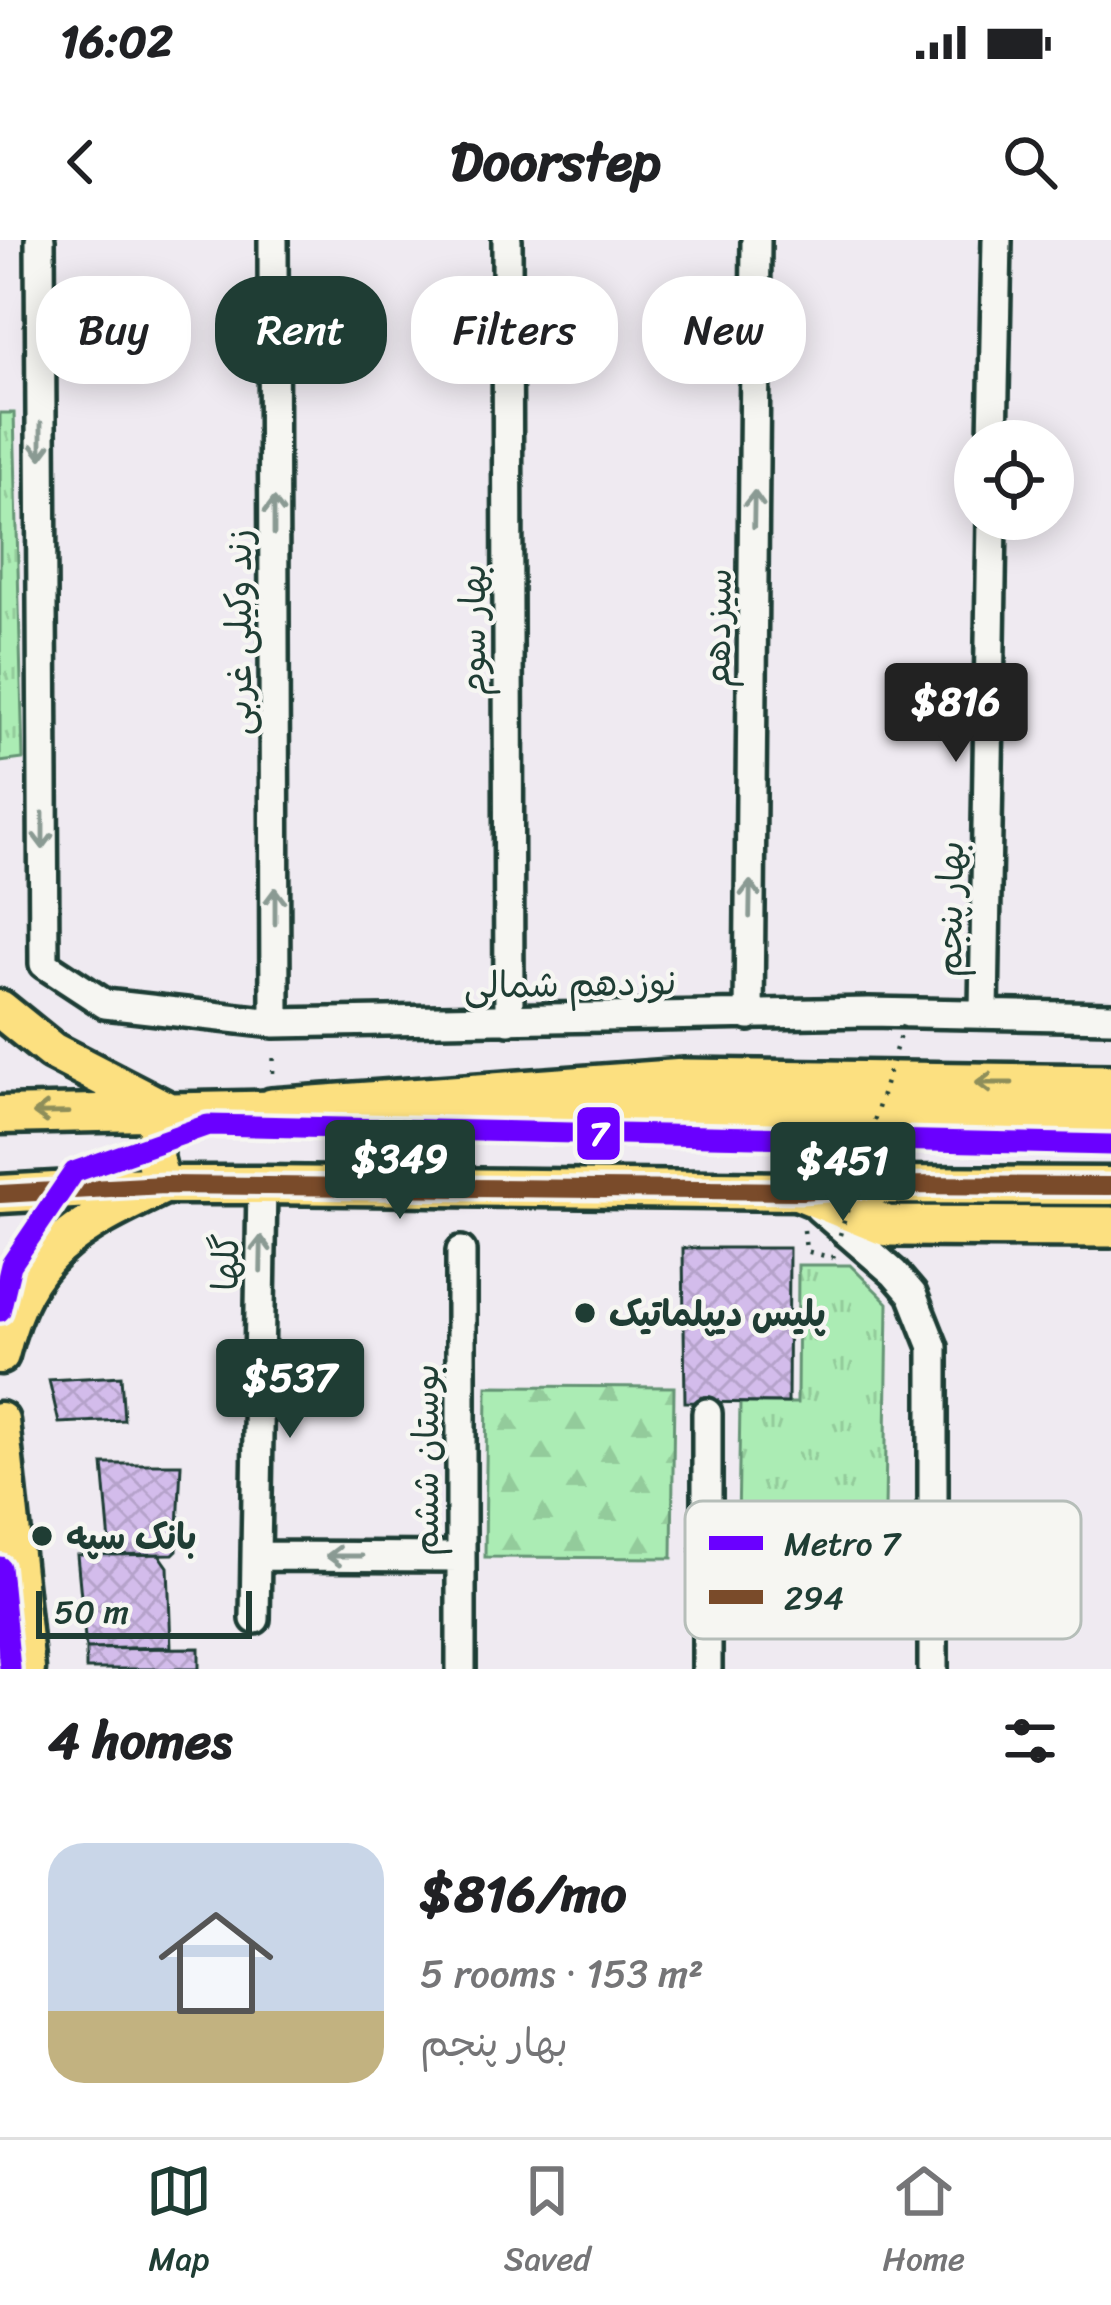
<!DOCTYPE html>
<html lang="en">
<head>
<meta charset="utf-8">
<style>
  :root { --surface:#fff; --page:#f6f6f6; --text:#202124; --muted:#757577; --line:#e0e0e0; --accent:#1f3d34 }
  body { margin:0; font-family:Sriracha,"Playpen Sans Arabic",sans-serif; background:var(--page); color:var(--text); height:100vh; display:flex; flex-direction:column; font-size:45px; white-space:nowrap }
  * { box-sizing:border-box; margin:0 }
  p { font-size:39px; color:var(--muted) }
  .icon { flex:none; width:66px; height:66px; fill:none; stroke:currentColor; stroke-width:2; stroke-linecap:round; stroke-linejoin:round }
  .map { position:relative; height:1429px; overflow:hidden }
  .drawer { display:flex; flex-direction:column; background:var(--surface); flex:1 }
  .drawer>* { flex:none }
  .guide { position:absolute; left:36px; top:36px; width:1041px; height:108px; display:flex; gap:24px }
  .fabs { position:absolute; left:954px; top:180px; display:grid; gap:24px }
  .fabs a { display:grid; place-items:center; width:120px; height:120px; border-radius:50%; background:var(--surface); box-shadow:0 6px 30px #0003; font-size:60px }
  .scale { position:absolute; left:36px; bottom:30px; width:216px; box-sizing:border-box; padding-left:12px; border:6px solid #1f3d34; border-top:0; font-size:33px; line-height:42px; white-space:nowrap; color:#1f3d34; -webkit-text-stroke:9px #f6f6f2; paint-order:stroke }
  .price { position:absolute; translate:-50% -102px; padding:0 27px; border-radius:12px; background:var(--accent); color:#fff; font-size:39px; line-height:78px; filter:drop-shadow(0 3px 6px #0008) }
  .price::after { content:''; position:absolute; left:50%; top:72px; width:36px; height:27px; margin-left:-18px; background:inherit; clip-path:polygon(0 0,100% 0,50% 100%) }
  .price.selected { background:#222; color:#fff }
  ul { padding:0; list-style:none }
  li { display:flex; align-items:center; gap:36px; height:300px; padding:0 48px }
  li span { display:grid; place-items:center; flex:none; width:336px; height:240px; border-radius:36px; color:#555 }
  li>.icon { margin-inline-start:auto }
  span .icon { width:144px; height:144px; fill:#fffc; stroke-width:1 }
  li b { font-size:51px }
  h2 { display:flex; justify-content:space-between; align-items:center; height:144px; padding:0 48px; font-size:51px }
  .pill { padding:0 42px; border-radius:48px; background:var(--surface); box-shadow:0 6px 30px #0003; font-size:42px; line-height:108px }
  .pill.selected { background:var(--accent); color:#fff }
  .status { display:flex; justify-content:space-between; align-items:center; height:84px; padding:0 60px; background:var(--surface); direction:ltr }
  .status svg { height:33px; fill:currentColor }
  header { display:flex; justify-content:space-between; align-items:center; height:156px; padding:0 48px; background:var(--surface); font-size:54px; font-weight:800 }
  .tabs { display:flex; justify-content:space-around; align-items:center; height:168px; border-top:3px solid var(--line); background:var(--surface); font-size:33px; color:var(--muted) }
  .tabs a { display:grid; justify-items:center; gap:6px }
  .tabs .selected { color:var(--accent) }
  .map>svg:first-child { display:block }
  .forest { fill:url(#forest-firs); stroke:#659474; stroke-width:3 }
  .park { fill:url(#park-tufts); stroke:#659474; stroke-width:3 }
  .building { fill:url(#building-cross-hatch); stroke:#1f3d34; stroke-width:3 }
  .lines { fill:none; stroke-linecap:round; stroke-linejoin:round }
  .minor-casing { stroke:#1f3d34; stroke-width:36 }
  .major-casing { stroke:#1f3d34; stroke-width:45 }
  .highway-casing { stroke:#1f3d34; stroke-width:48 }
  .path { stroke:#1f3d34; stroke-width:4.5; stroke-dasharray:3 9; stroke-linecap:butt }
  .minor { stroke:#f6f6f2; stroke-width:27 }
  .major { stroke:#fce080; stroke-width:36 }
  .highway { stroke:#fce080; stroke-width:39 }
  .path-bridge { stroke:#1f3d34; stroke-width:4.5; stroke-dasharray:3 9; stroke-linecap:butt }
  .bus-1-casing { stroke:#f6f6f2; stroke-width:27 }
  .bus-1 { stroke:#7a4b2a; stroke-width:18 }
  .metro-1-casing { stroke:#f6f6f2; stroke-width:30 }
  .metro-1 { stroke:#6a00ff; stroke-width:21 }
  .oneway { stroke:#8a9a93 }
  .oneway2 { stroke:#8e8e5a }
  .poi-dot { fill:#1f3d34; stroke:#f6f6f2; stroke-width:4.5 }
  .labels { text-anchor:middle; stroke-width:9; stroke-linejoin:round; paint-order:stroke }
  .street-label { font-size:36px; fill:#1f3d34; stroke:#f6f6f2 }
  .poi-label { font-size:36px; font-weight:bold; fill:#1f3d34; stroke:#f6f6f2; text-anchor:start }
  .key { fill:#f6f6f2; stroke:#b6beb9; stroke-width:3 }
  .key-label { font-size:33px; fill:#1f3d34 }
  .line-badge { stroke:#f6f6f2; stroke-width:4.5 }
  .badge-label { font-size:33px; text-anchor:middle; font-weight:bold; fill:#fff }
</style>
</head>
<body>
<div class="status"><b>16:02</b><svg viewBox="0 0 49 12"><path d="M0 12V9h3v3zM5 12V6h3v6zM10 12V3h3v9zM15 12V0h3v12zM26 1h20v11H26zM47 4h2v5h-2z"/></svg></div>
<header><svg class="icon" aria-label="back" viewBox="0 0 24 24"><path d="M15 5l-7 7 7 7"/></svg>Doorstep<svg class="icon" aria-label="search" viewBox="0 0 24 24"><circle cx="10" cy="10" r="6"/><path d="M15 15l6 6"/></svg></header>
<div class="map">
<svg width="1111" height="1429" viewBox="0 0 1111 1429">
  <defs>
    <pattern id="forest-firs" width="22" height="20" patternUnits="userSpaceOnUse" patternTransform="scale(3)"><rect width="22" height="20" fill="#abecb4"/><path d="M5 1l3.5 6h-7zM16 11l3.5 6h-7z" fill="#93cb9b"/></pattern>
    <pattern id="park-tufts" width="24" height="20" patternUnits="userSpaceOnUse" patternTransform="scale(3)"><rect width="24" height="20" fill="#abecb4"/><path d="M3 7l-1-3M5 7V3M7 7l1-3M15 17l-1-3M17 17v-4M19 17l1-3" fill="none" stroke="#93cb9b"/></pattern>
    <pattern id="building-cross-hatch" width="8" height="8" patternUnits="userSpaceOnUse" patternTransform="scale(3)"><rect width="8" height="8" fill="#d3bceb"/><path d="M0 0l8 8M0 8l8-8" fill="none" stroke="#b5a2ca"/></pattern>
  </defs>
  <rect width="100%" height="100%" fill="#efeaf1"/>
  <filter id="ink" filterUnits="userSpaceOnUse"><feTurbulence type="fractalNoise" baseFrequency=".00833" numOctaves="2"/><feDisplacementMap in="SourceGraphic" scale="24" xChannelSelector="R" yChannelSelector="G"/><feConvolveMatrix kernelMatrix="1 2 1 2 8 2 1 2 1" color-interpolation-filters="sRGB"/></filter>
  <g filter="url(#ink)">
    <!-- forest -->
    <path class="forest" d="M487 1146 674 1147 672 1318 485 1317Z"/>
    <!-- park -->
    <path class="park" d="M0 173H14L23 519 0 522Z
      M798 1025H850L888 1063 885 1271 875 1283 738 1286 740 1163H797Z"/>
    <!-- building -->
    <path class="building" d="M683 1008H789L788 1163 685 1162Z
      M121 1136 124 1180 59 1183 49 1140Z
      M103 1224H181L177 1310 173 1314 111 1315Z
      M159 1314 168 1327 171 1407 86 1409 77 1315Z
      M199 1408V1429H86V1409Z"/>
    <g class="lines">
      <defs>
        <path id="minor" d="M40 0 44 724 105 764 275 783 869 772 1111 777
          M273 0 275 783
          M507 0 509 780
          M993 201 997 0
          M984 772 992 279
          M749 776 756 0
          M262 945 256 1316 461 1317
          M819 968 894 1033 912 1054 933 1107V1429
          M461 1011V1429
          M707 1173V1429
          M707 1305H933
          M255 1379 256 1316"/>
        <path id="major" d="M0 769 52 811 168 871C151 897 149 917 164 945 74 988 25 1012 0 1115
          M449 872 1111 879
          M0 875 297 869
          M0 954 164 945H262L801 951 880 945 1111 946
          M0 1181 26 1429"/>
        <path id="highway" d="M272 869 685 839 1111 845
          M801 951 887 986 1111 987"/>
      </defs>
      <!-- minor casing -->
      <use href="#minor" class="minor-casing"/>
      <!-- major casing -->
      <use href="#major" class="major-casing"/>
      <!-- highway casing -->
      <use href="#highway" class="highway-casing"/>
      <!-- path -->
      <path class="path" d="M273 833 274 809
        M804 990 806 1011 833 1018"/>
      <!-- minor -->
      <use href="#minor" class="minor"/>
      <!-- major -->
      <use href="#major" class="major"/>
      <!-- highway -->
      <use href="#highway" class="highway"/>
      <!-- path-bridge -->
      <path class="path-bridge" d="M833 1018 903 785"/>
      <defs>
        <path id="bus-1" d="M0 954 164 945 801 951 880 945 1111 946"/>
      </defs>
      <!-- bus-1 casing -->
      <use href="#bus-1" class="bus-1-casing"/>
      <!-- bus-1 -->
      <use href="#bus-1" class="bus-1"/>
      <defs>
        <path id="metro-1" d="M0 1071 11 1025 74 932 208 885 1111 905
          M0 1327 10 1429"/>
      </defs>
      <!-- metro-1 casing -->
      <use href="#metro-1" class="metro-1-casing"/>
      <!-- metro-1 -->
      <use href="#metro-1" class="metro-1"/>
    </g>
    <!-- one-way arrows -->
    <defs><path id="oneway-shaft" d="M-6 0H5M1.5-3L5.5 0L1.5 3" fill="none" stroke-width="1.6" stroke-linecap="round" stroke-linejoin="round" transform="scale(3)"/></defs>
    <g class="oneway">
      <use href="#oneway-shaft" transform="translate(41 201) rotate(90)"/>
      <use href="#oneway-shaft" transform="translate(754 269) rotate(-89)"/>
      <use href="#oneway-shaft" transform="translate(274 276) rotate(-90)"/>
      <use href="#oneway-shaft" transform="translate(43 591) rotate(90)"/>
      <use href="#oneway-shaft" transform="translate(750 659) rotate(-89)"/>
      <use href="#oneway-shaft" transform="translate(275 666) rotate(-90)"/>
      <use href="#oneway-shaft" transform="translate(261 1014) rotate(-89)"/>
      <use href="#oneway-shaft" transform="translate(344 1316) rotate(-180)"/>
    </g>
    <g class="oneway2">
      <use href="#oneway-shaft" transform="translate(994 843) rotate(-180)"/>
      <use href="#oneway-shaft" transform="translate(51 873) rotate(179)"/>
    </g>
  </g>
  <!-- markers -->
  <g class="poi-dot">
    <circle cx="585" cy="1073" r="12"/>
    <circle cx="42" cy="1296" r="12"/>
  </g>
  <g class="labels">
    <!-- street labels -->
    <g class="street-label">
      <text transform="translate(717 388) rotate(-89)" y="13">سیزدهم</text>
      <text transform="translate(472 390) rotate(-90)" y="13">بهار سوم</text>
      <text transform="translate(238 392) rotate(-90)" y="13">زند وکیلی غربی</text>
      <text transform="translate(949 669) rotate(-89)" y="13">بهار پنجم</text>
      <text transform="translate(570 743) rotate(-1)" y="13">نوزدهم شمالی</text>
      <text transform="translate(225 1022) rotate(-89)" y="13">گلها</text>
      <text transform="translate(425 1220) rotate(-90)" y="13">بوستان ششم</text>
    </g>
    <!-- poi labels -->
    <g class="poi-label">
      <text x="609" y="1086">پلیس دیپلماتیک</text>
      <text x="66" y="1309">بانک سپه</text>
    </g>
  </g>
  <!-- legend -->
  <rect x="685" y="1261" width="396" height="138" rx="18" class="key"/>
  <rect x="709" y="1296" width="54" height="14" fill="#6a00ff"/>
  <rect x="709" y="1350" width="54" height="14" fill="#7a4b2a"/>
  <g class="key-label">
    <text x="784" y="1315">Metro 7</text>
    <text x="784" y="1369">294</text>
  </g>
  <rect class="line-badge" x="575" y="865" width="47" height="57" rx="12" fill="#6a00ff"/>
  <g class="badge-label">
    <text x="599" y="905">7</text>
  </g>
</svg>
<div class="fabs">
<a><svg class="icon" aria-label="locate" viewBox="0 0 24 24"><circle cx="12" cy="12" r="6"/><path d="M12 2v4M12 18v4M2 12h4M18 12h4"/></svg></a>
</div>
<div class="scale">50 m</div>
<b class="price selected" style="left:956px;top:525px">$816</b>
<b class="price" style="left:400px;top:982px">$349</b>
<b class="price" style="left:843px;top:984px">$451</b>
<b class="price" style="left:290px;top:1201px">$537</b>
<div class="guide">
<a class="pill">Buy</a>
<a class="pill selected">Rent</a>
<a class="pill">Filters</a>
<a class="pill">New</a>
</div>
</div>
<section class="drawer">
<h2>4 homes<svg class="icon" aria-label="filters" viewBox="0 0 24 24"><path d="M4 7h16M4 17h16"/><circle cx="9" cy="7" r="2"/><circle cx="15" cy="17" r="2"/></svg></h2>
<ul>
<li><span style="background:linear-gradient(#c9d6e8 70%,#c2b280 0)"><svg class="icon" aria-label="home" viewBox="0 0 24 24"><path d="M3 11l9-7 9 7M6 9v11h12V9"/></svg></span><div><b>$816/mo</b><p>5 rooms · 153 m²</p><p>بهار پنجم</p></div></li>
</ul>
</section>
<nav class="tabs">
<a class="selected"><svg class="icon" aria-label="map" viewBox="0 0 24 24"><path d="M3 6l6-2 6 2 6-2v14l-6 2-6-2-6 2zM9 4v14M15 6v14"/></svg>Map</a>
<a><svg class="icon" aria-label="saved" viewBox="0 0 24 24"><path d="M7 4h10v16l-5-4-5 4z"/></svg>Saved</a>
<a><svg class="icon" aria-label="home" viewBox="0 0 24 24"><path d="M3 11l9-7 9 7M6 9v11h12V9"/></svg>Home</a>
</nav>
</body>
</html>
